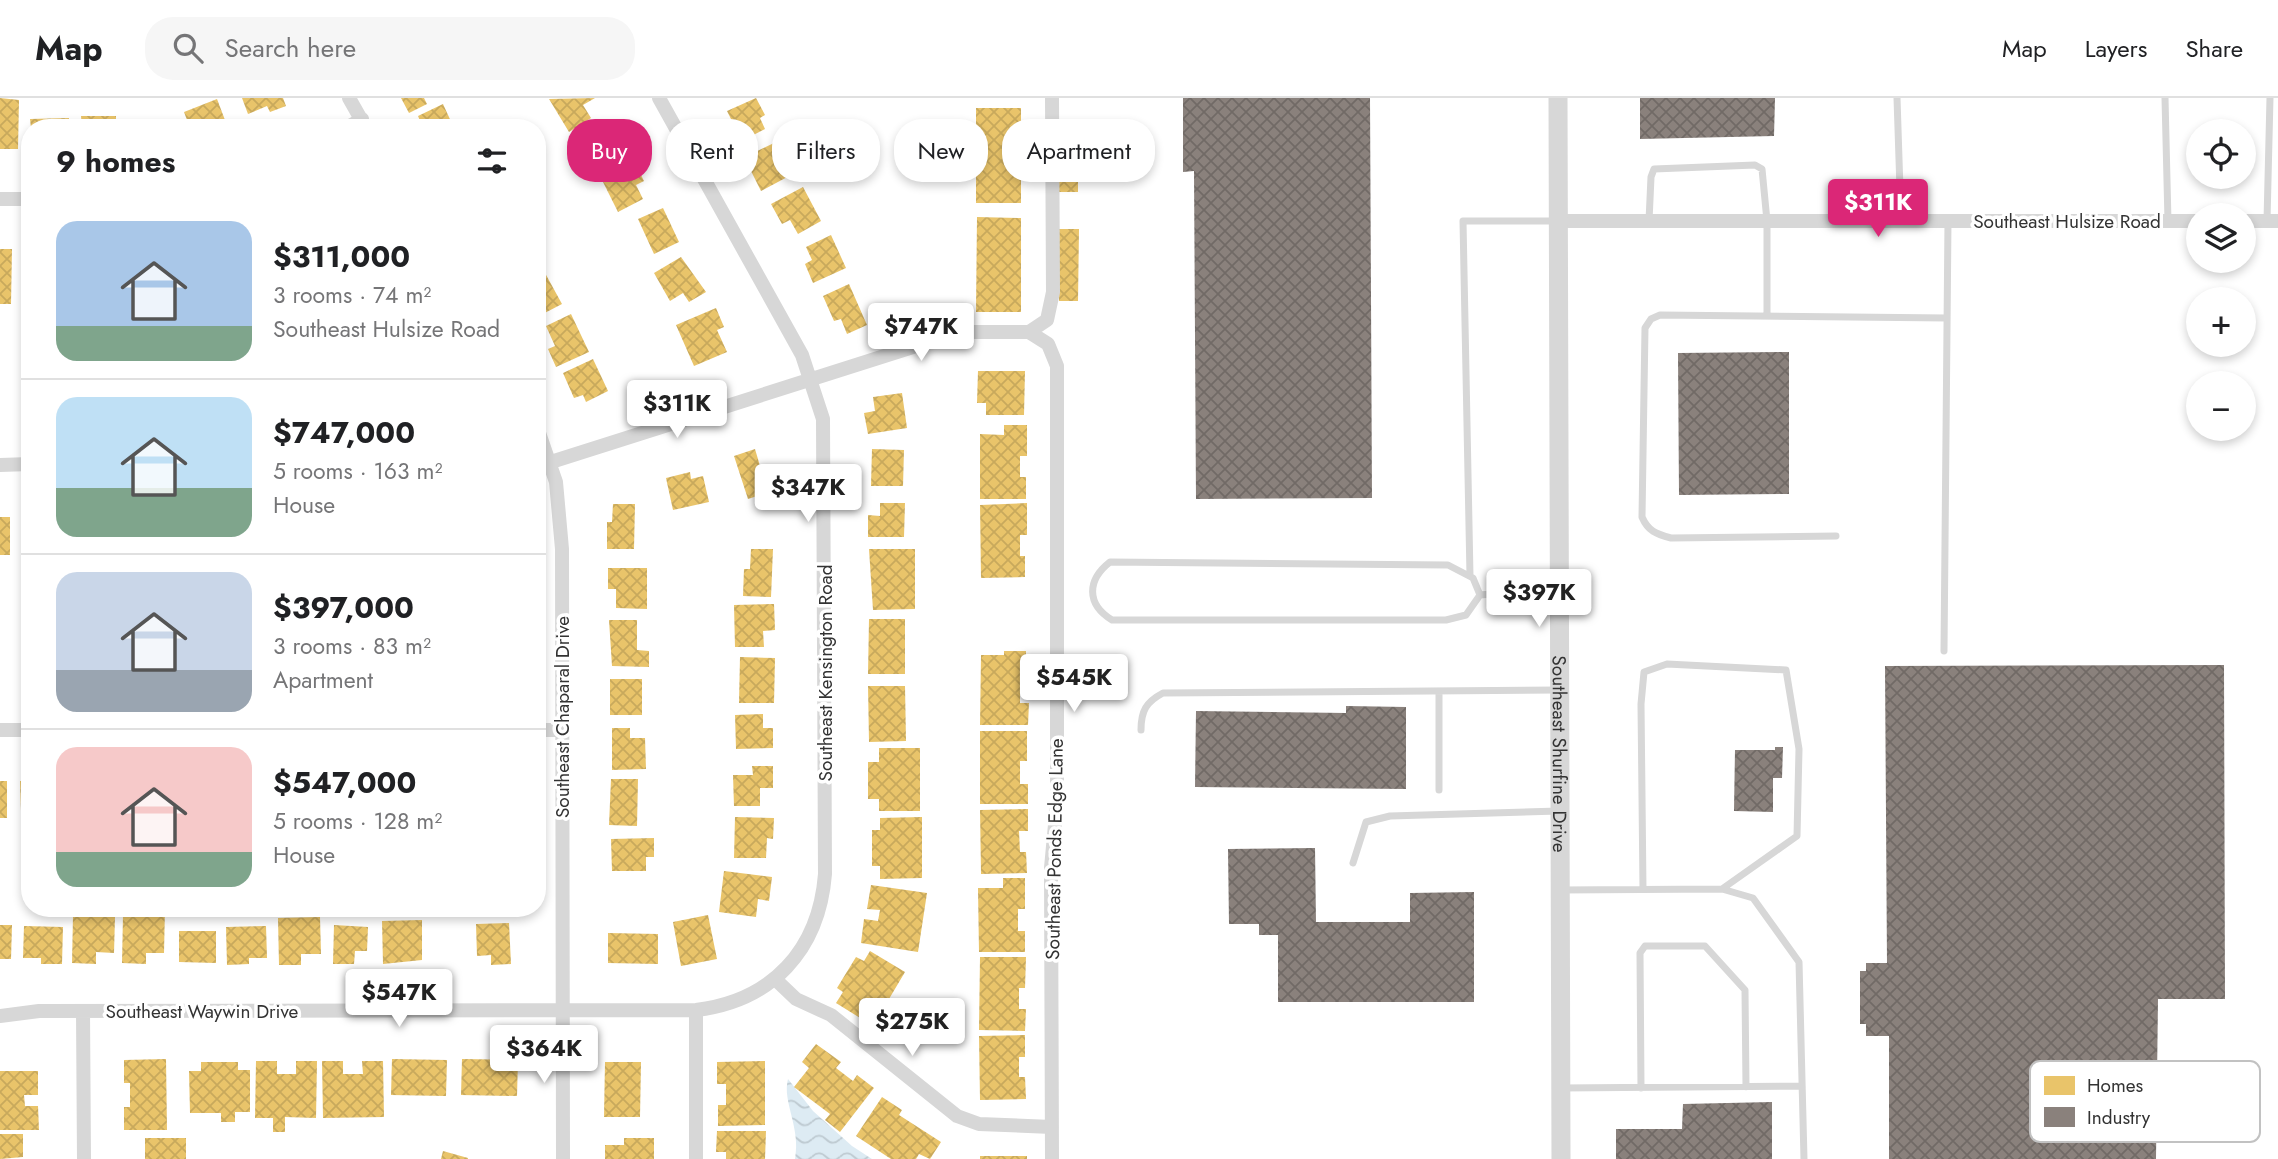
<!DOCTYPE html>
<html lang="en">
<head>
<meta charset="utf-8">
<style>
  :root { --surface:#fff; --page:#f6f6f6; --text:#202124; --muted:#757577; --line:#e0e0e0; --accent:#db2777 }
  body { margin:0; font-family:Jost,sans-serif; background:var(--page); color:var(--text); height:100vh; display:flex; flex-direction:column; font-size:26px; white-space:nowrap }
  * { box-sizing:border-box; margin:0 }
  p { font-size:23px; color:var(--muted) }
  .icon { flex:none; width:38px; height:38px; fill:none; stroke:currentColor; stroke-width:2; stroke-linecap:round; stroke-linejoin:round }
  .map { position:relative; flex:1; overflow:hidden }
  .details { position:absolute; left:21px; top:21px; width:525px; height:798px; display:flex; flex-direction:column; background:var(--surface); border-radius:28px; box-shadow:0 4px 10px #0003 }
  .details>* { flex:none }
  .top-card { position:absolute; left:567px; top:21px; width:665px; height:63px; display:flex; gap:14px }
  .fabs { position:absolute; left:2186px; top:21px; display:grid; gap:14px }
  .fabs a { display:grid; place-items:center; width:70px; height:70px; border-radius:50%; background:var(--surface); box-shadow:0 4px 10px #0003; font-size:35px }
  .price { position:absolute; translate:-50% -60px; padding:0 16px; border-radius:7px; background:#fff; color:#222; font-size:23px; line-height:46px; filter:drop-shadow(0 2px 4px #0008) }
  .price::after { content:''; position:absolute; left:50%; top:42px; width:21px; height:16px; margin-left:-10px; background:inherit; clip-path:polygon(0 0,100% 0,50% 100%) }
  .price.active { background:var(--accent); color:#fff }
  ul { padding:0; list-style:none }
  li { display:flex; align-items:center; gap:21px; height:175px; padding:0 35px }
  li+li { border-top:2px solid var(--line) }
  li span { display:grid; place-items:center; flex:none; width:196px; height:140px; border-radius:21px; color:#555 }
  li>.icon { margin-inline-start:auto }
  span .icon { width:84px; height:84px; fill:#fffc; stroke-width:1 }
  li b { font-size:30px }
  h2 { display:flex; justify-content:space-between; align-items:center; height:84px; padding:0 35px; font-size:30px }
  .pill { padding:0 24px; border-radius:28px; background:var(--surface); box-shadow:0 4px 10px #0003; font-size:24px; line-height:63px }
  .pill.active { background:var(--accent); color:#fff }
  header { display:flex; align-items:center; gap:42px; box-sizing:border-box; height:98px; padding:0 35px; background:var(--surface); border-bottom:2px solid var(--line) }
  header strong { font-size:33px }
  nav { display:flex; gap:38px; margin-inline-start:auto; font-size:24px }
  .search { width:490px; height:63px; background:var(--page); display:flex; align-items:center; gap:18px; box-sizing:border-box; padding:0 24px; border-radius:28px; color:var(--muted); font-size:26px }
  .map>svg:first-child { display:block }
  .water { fill:url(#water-waves) }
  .homes { fill:url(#homes-cross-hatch) }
  .industry { fill:url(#industry-cross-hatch) }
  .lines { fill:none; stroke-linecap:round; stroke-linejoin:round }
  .service { stroke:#d7d7d7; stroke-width:7 }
  .minor { stroke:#d7d7d7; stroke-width:14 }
  .tertiary { stroke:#d7d7d7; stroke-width:19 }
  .labels { text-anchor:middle; stroke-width:7; stroke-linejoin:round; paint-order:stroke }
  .street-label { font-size:19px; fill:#333; stroke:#fff }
  .key { fill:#fff; stroke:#c2c2c2; stroke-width:2 }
  .key-label { font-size:19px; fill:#333 }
</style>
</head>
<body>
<header>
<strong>Map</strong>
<div class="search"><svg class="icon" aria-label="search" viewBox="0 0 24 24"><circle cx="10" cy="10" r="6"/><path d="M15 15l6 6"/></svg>Search here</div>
<nav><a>Map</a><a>Layers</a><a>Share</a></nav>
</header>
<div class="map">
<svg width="2278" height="1061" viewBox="0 0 2278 1061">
  <defs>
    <pattern id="water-waves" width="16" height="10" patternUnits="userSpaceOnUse" patternTransform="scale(1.75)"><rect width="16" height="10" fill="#ddebf3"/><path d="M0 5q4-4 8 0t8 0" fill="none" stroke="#becad1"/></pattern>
    <pattern id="homes-cross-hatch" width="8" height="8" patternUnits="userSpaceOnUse" patternTransform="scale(1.75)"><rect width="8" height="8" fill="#e9c46a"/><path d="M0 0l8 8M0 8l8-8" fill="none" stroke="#c8a95c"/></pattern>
    <pattern id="industry-cross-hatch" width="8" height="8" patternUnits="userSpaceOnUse" patternTransform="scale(1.75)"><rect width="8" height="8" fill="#8a817c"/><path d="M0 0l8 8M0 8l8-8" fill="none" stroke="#716a66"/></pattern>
  </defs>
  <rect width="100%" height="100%" fill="#fff"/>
  <!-- water -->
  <path class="water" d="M788 981 813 1013 852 1048 872 1061H795C801 1029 782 1004 788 981Z"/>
  <!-- homes -->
  <path class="homes" d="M0 0 19 2 18 51H0Z
    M242 0H283L286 8 270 14 267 8 248 16Z
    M401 0H424L427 6 409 15Z
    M595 0 583 7 591 20 569 34 549 1Z
    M756 0 765 17 760 20 765 31 736 46 727 26 732 23 727 13Z
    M217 1 228 30H190L184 14Z
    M443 6 454 30H423L418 18Z
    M976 10H1021V105H976Z
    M81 18H116V30H82Z
    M69 20V30H31L30 21Z
    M1059 22H1078V94H1059Z
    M609 24 625 60 598 72 582 36Z
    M128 26 171 27V30H128Z
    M774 45 791 77 761 93 749 69 754 67 749 57Z
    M635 65 644 83 636 87 643 101 618 114 602 82Z
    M803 89 821 123 798 136 790 122 782 126 771 106Z
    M663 110 679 144 654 156 638 121Z
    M977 119 1021 120V214H976Z
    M1059 131H1079L1078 203H1059Z
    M831 137 846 170 813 185 805 166 812 162 806 149Z
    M537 141 546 156 537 161Z
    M0 151H12L11 206H0Z
    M681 159 706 194 689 204 683 195 670 203 654 175Z
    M545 175 562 206 537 219V179Z
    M849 186 867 227 847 236 841 221 834 223 823 198Z
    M716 210 724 229 717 232 727 254 694 268 676 227Z
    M571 216 589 254 556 269 548 251 555 248 546 228Z
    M593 261 608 293 586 304 583 297 574 300 563 275Z
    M978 273H1025L1024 317H986V305H977Z
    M21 284H30V311H21Z
    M902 295 907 330 868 336 864 315 875 313 873 299Z
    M1004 327H1027V358H1020V379H1026V401H980V336L1004 337Z
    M755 351 760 368 766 366 775 392 748 401 734 358Z
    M872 351 904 352 903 388H871Z
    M690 374 691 381 703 378 709 404 673 412 666 380Z
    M880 405H905L904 439H868V417L880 418Z
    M1027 405V437H1020V458H1025V479L981 480 980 407Z
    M613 406H635L634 451H607V424H612Z
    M0 419H10V457H0Z
    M25 430H30V469H26Z
    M751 451H773L771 499 743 498 744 471H750Z
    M869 451H915V511L873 512Z
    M608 470H647V511L616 510V491H608Z
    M774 506 775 532 763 533 764 549H735L734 507Z
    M869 521H905V576H868Z
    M609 522H637V552L649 553V569L612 568Z
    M26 549H30V582H27Z
    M1004 553H1026V585H1020V605H1029L1028 627H980L981 557H1004Z
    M740 559 775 560 774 605H739Z
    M610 581H642V617H610Z
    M868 588H905L906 643 869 644Z
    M763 616V630H773V650L736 651 735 617Z
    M612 630H630V640H645L646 671 612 672Z
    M980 633H1027V663H1020V686H1028V706H980Z
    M879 650H920V713H879V701H868V664H879Z
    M752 668H773V690H760V708H734L733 677H753Z
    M611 681H638L637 728 609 727Z
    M0 683H7V720H0Z
    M20 683H30V713H21Z
    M1028 711V733H1019L1020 754H1026L1027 775 981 776 980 712Z
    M735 719 774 720 773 741 767 740 766 760H734Z
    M922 719V780L880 781V768H872V732H880V720Z
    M654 740V759H646V773H612L611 741Z
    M724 773 772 779 769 803 758 801 756 819 719 814Z
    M1003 780H1025V811H1018V833H1025V854H979L978 790H1003Z
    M871 787 927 795 918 854 861 845 864 821 878 823 880 812 867 811Z
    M149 810H165L164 855H146V866L122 865 123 817 149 818Z
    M708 817 717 861 681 868 673 824Z
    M73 818 115 819 114 855 96 854V866L72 865Z
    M320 819 321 856H301V867H279L278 820Z
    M422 822V862L383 866 382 823Z
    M509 825 511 866 491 867V857L477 858 476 826Z
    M0 827H12L11 861H0Z
    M334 827 368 829 367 853H355L354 866H333Z
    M24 828 63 829 62 866H41V860H23Z
    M266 828 267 860H249V866L227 867 226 829Z
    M179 833H216V865L179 864Z
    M608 835 658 836V866L608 865Z
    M870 853 905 874 873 928 836 905 843 894 837 890 856 859 864 863Z
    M980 859H1026L1025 890H1019V911H1026L1025 933 979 932Z
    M1025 937V959H1019V979H1025L1026 1001 980 1002 979 938Z
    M816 946 841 964 836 970 853 983 857 977 874 990 840 1034 825 1022 830 1016 794 989 809 970 802 964Z
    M166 961 167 1032H124V1009H130V985H124V962Z
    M392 961 447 962 446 998 391 997Z
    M462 961 518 962 517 998 461 997Z
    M256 963H277V976H296V963H317L316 1020 285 1019V1034H273V1020H255Z
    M322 963H343V976H363L362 963H383L384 1019 323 1020Z
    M765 963V1027L718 1028V1007H726V986H717V964Z
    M201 964H238V972H250V1014H235V1024H221V1015H190L189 973H201Z
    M605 964H641L640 1019H604Z
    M0 973H38V997H24L25 1008H38L39 1032H0Z
    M882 999 902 1012 899 1017 941 1044 930 1061 919 1056 916 1061H891L856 1038Z
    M717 1033H766L765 1061H726V1054H716Z
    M0 1036H23V1059L0 1061Z
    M145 1040H186V1061H145Z
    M624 1040H654V1061H605V1047H624Z
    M443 1053 468 1060V1061H441Z
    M980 1058H1027V1061H980Z"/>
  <!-- industry -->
  <path class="industry" d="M1183 0H1370L1372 400 1196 401 1194 73 1183 74Z
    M1640 0H1775L1774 38 1640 41Z
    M1789 254V396L1679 397 1678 255Z
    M2224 567 2225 901H2158L2156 1061H1889V938H1866V926H1860V873H1866V865H1887L1885 568Z
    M1346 608 1406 609V691L1195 689 1196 613 1346 615Z
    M1775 649H1783L1782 680H1773V714L1734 713 1735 652H1775Z
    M1315 750 1316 824H1410V795L1474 794V904H1278V837H1259V826H1229L1228 751Z
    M1772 1004V1061H1616V1031H1682L1683 1006Z"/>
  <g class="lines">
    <!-- service -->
    <path class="service" d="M1897 0 1901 122
      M2165 0 2168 123
      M1649 123 1651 79 1654 71 1755 67 1762 71 1767 123V218
      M2267 123 2270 0
      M1836 438 1671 440C1656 436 1648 433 1642 419L1645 230 1651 221 1660 217 1947 220
      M1470 478 1463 123H1557
      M1480 497 1473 480 1448 467 1110 464C1087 482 1086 506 1112 522H1446L1466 517 1480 497 1558 490
      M1944 553 1948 123
      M1439 593V692
      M1141 632C1141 613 1146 604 1163 595L1558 592
      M1353 765 1366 724 1390 718 1559 713
      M1643 791 1641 606 1644 574 1667 566 1786 572 1799 651 1797 738 1722 791
      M1560 792 1722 791 1753 800 1799 864 1804 1061
      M1561 990 1802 988
      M1641 990 1640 855 1645 848H1705L1745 892 1746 989"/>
    <!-- minor -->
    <path class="minor" d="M349 0 366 30
      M346 30 362 21
      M0 101H30
      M1558 123H2198
      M2244 123H2278
      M1029 234 1047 222 1053 194 1052 0
      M537 329 556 384 562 451 563 1061
      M537 364H551L960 234H1029L1048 246 1057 268V705L1051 770 1052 1061
      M0 367 30 366
      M0 632H30
      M537 632H562
      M775 881 796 901 831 917 957 1018 979 1026 1052 1029
      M83 913 84 1061
      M0 918 39 913 696 912C772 903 819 852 825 776L823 321 802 257 659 0
      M696 1061V912"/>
    <!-- tertiary -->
    <path class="tertiary" id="s1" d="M1558 0 1561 1061"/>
  </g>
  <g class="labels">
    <!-- street labels -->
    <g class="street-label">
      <text x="2067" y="130">Southeast Hulsize Road</text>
      <text transform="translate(825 575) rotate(-90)" y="7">Southeast Kensington Road</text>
      <text transform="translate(562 619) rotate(-90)" y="7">Southeast Chaparal Drive</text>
      <text dy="7" stroke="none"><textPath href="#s1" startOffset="656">Southeast Shurfine Drive</textPath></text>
      <text transform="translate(1054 751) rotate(-89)" y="7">Southeast Ponds Edge Lane</text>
      <text x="202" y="920">Southeast Waywin Drive</text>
    </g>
  </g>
  <!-- legend -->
  <rect x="2030" y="963" width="230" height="81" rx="10" class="key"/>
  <rect x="2044" y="978" width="31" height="19" fill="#e9c46a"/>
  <rect x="2044" y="1009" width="31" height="20" fill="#8a817c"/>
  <g class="key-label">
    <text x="2087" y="994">Homes</text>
    <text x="2087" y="1026">Industry</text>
  </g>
</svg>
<div class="fabs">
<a><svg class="icon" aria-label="locate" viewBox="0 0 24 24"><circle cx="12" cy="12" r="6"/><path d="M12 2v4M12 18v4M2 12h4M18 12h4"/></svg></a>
<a><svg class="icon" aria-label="layers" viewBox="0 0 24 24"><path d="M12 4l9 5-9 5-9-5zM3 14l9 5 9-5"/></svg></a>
<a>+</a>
<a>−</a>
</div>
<b class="price active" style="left:1878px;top:141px">$311K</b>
<b class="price" style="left:921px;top:265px">$747K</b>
<b class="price" style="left:677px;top:342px">$311K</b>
<b class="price" style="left:808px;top:426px">$347K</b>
<b class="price" style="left:1539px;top:531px">$397K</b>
<b class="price" style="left:1074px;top:616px">$545K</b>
<b class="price" style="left:399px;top:931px">$547K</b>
<b class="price" style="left:912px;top:960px">$275K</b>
<b class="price" style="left:544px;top:987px">$364K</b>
<div class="top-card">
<a class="pill active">Buy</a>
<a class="pill">Rent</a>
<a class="pill">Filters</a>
<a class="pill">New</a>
<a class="pill">Apartment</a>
</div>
<section class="details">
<h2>9 homes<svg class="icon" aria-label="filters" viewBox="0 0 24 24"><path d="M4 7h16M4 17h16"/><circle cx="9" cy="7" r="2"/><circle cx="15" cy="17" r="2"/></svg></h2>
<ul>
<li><span style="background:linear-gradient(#a9c7e8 75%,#7fa58c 0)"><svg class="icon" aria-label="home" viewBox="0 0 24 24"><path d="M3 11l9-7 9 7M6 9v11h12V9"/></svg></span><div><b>$311,000</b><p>3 rooms · 74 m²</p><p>Southeast Hulsize Road</p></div></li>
<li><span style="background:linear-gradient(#bfe0f5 65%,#7fa58c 0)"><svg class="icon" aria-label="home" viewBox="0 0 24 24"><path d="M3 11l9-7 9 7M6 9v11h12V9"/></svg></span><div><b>$747,000</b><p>5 rooms · 163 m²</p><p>House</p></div></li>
<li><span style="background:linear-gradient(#c9d6e8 70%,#9aa5b1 0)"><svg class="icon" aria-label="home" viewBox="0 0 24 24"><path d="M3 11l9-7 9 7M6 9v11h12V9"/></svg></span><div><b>$397,000</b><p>3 rooms · 83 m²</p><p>Apartment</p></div></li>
<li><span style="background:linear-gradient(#f6c9c9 75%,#7fa58c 0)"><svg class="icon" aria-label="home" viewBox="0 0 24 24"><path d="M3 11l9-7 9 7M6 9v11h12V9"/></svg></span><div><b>$547,000</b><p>5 rooms · 128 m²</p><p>House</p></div></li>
</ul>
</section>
</div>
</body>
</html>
